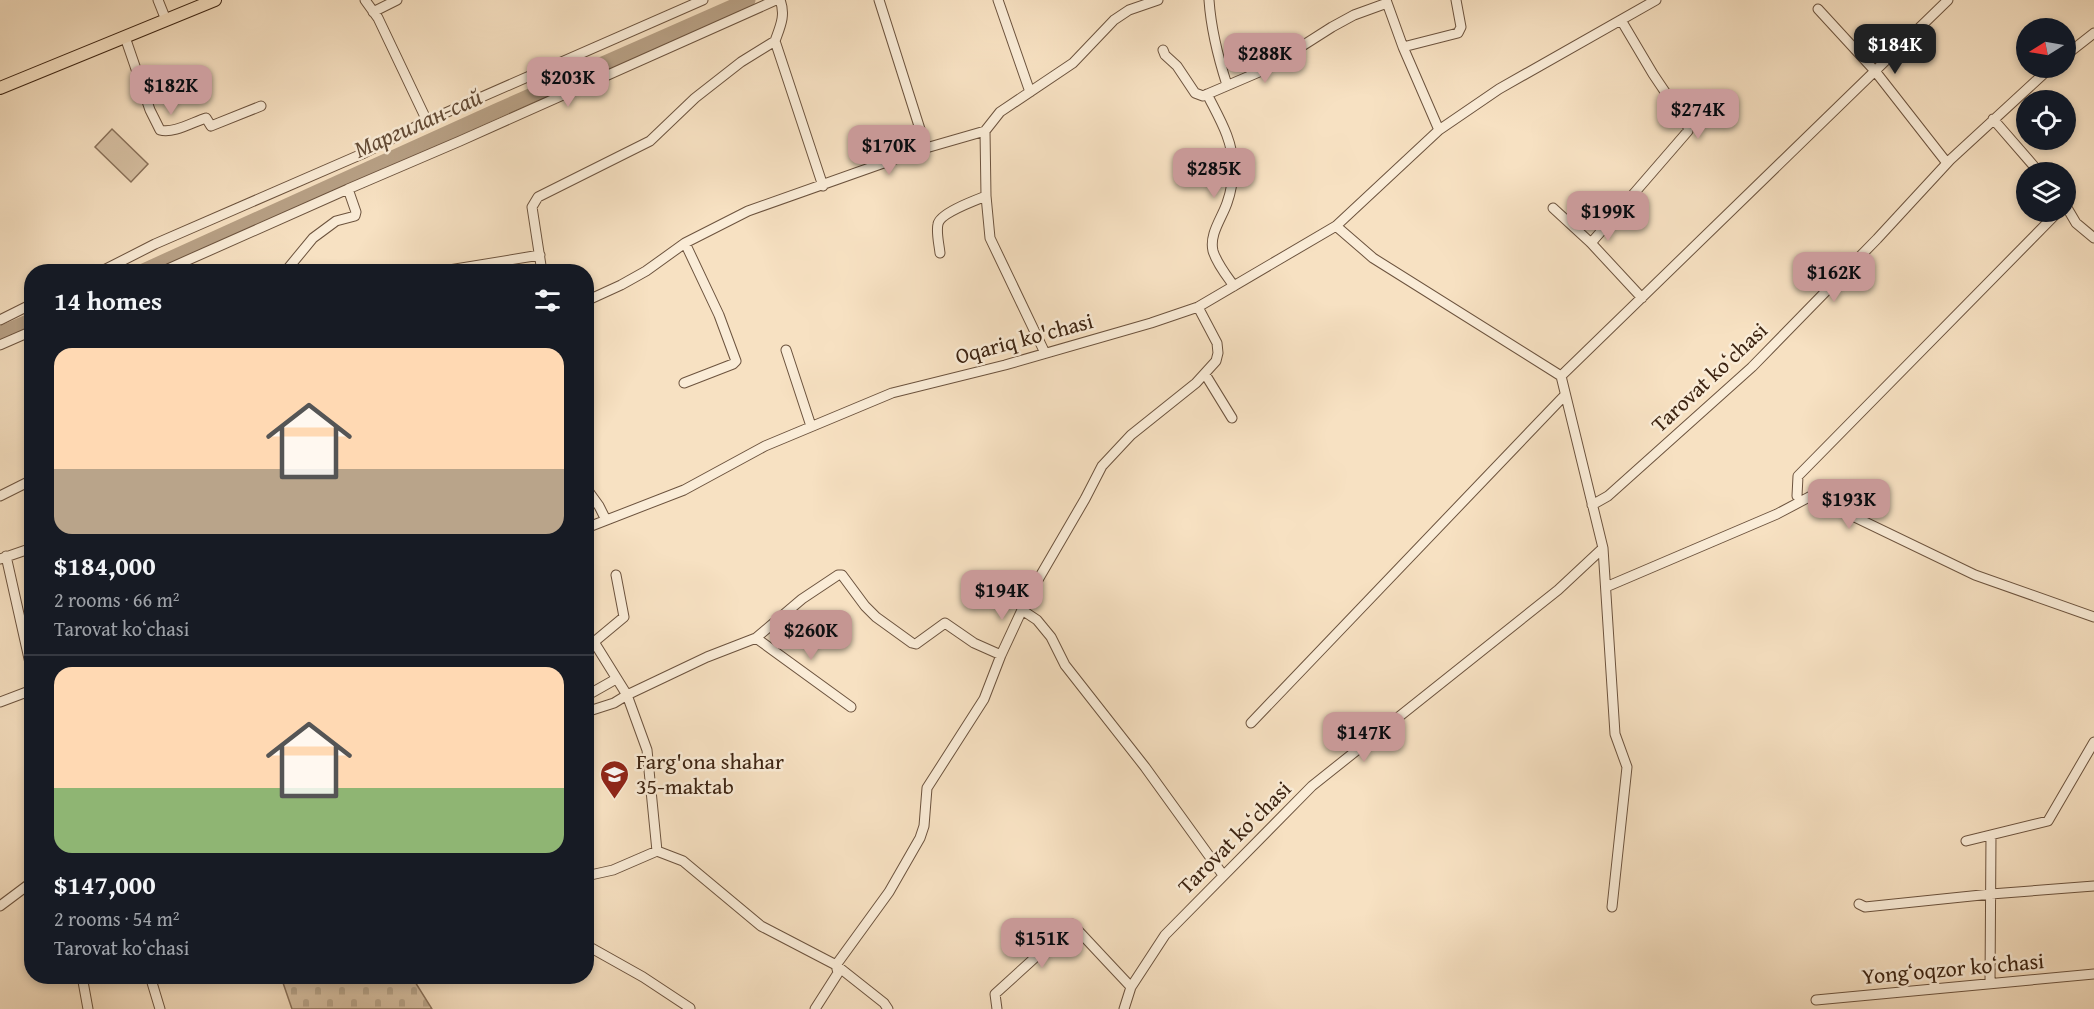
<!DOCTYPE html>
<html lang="en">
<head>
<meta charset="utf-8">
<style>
  :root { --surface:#171b24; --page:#20242c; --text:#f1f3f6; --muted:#9ea1a6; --line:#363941; --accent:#c59692 }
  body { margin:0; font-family:"Gentium Book Plus",serif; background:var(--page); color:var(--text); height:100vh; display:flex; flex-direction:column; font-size:22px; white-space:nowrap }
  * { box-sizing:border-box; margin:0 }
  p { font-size:20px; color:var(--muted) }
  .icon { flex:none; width:33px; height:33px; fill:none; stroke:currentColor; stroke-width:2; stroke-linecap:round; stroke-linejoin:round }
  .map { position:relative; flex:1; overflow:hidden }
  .details { position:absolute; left:24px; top:264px; width:570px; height:720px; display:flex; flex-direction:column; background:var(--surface); border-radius:24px; box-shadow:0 3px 9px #0003 }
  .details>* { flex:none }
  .needle { width:39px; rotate:259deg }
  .fabs { position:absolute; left:2016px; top:18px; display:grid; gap:12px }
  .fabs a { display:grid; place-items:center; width:60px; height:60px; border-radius:50%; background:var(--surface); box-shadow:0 3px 9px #0003; font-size:30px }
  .price { position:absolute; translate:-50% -51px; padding:0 14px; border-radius:12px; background:var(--accent); color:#111; font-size:20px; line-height:39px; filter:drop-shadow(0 2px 3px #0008) }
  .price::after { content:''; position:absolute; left:50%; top:36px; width:18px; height:14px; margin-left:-9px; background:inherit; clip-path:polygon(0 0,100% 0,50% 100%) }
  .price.selected { background:#222; color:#fff }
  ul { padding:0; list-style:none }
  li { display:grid; align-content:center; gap:12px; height:318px; padding:0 30px }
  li+li { border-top:2px solid var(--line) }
  li span { display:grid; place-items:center; height:186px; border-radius:18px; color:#555 }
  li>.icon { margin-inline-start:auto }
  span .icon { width:108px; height:108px; fill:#fffc; stroke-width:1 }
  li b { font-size:26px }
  h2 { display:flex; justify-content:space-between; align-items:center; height:72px; padding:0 30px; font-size:26px }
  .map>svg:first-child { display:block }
  .cemetery { fill:url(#cemetery-stones); stroke:#8a725b; stroke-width:1.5 }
  .pitch { fill:#d7c1a4; stroke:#8a725b; stroke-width:1.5 }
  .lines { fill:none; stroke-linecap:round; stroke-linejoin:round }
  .river { stroke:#b8a186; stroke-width:15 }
  .minor-casing { stroke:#6c533e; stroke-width:11 }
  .major-casing { stroke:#3d2412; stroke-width:14 }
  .minor { stroke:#faecd7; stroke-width:9 }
  .major { stroke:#f7e1c2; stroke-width:12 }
  .labels { text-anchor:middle; stroke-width:5; stroke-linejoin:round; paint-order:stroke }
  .street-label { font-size:22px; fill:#3d2412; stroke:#faecd7 }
  .poi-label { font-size:22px; fill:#3d2412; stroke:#faecd7; text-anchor:start }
  .water-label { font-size:24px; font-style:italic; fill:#624a35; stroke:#faecd7 }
</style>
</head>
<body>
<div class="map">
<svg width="2094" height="1009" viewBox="0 0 2094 1009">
  <defs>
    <pattern id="cemetery-stones" width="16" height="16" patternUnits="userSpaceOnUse" patternTransform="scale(1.5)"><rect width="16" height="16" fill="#d7c1a4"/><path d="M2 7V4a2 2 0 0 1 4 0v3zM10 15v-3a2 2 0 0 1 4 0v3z" fill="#b9a68c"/></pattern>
  </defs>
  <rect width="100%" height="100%" fill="#f7e1c2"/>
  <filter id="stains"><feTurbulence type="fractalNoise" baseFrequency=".00333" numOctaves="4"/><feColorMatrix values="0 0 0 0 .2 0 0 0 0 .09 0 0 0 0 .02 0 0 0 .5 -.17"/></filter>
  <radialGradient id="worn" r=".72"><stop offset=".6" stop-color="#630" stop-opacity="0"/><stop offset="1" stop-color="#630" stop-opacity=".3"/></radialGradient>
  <!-- cemetery -->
  <path class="cemetery" d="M281 977H412L432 1009H292Z"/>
  <!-- pitch -->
  <path class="pitch" d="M112 129 148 164 131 182 95 147Z"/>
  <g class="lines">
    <!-- river -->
    <path class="river" d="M141 272 496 111 748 0
      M0 334 32 320"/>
    <defs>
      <path id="minor" d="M158 0 166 20
        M365 0 378 18 427 121
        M780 0C786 15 780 27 775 41L823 186
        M879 0 926 148
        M998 0 1030 92
        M1209 0C1211 29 1218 57 1227 85
        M1386 0 1403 47 1439 130
        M1818 9 1875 71 1947 163
        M373 12 397 0
        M125 37 150 110 160 130C173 134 193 122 206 118L211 126 261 106
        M1403 47 1458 33 1461 27 1456 0
        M1163 50 1165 55 1177 66 1195 93 1203 96 1266 69 1332 27 1354 15 1387 3
        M2066 55 2094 33
        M1207 94C1219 118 1233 140 1233 167 1233 179 1231 192 1227 203 1222 218 1209 234 1213 251 1217 264 1226 275 1234 286
        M1993 119 2039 172
        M985 131 986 196 990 238 1045 353
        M348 189 460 141 776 0
        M2066 206 2076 223 2094 238
        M1553 208 1591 243 1642 298
        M1336 226 1373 258 1561 376 1603 548 1615 734 1627 767 1612 907
        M1591 243 1688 131V126L1653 74 1621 20
        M940 253C939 244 936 232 938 224 940 213 976 200 986 196
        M100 272 155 244 362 154 427 121 703 0
        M161 272 348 189 356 212 355 216 336 221 313 238 285 272
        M437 272 540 255
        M542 272 532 207 538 197 650 141 695 98 741 62 775 41
        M586 301 621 285 646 271 685 243 748 211 926 148 985 131 1000 112 1073 63 1114 20 1129 10 1158 0
        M0 320 32 304
        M0 345 32 331
        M786 350 811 426
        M1205 374 1232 418
        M1561 376 1948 0
        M684 383 733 364 736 361 719 315 685 243
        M586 488 599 506 606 520
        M0 496 32 480
        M1797 496 1798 476 2058 212
        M1592 505 1608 496 1752 367 1877 239 1950 160 2050 68
        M586 528 684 490 765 446 892 393 1005 365 1151 323 1198 307 1336 226 1439 130 1499 89 1656 0
        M6 556 32 672
        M0 559 32 548
        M1606 587 1777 514 1811 496 1975 575 2094 617
        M1022 610 1037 620 1051 637 1065 665 1145 767 1223 875
        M756 638 851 707
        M586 696 616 679
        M0 702 32 690
        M586 712 614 703 627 695 594 642 624 617 616 575
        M1251 723 1565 395
        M1966 841 2048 821 2094 742
        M657 851 647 750 627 695 707 657 756 638 802 599 838 575H842L865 606 876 617 912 643 916 644 945 623 974 643 1001 655
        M586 876 613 870 657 851 683 861 761 926 836 965 884 1003 888 1009
        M1859 904 1865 907 1991 894 2094 886
        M0 906 32 882
        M586 945 643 977 690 1008
        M82 976 88 1009
        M150 976 160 1009
        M1990 983 1991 835
        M1816 1000 2094 974
        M815 1009 838 973 836 965 889 892 920 838 924 826 927 788 984 699 1001 655 1028 597 1085 499 1102 466 1131 435 1196 383 1216 361 1218 353 1217 343 1198 307
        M997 1009 995 994 1072 924 1131 987
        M1124 1009 1131 987 1165 935 1312 786 1558 590 1603 548"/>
      <path id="major" d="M0 88 215 0"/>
    </defs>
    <!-- minor casing -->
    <use href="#minor" class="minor-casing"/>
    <!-- major casing -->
    <use href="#major" class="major-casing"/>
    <!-- minor -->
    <use href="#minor" class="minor"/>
    <!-- major -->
    <use href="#major" class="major"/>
  </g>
  <!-- icons -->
  <defs>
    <symbol id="school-pin" viewBox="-11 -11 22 30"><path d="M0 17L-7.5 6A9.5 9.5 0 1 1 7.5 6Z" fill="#8f2418" stroke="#faecd7"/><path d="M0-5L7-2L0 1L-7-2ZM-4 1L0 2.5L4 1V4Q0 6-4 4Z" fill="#fff"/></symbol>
  </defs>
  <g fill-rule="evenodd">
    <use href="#school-pin" x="598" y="758" width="33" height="45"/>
  </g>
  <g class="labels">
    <!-- street labels -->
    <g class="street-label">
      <text transform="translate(1024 338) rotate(-15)" y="8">Oqariq ko'chasi</text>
      <text transform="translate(1709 377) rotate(-43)" y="8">Tarovat koʻchasi</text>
      <text transform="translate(1234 837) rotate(-45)" y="8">Tarovat koʻchasi</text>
      <text transform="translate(1953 968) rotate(-5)" y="8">Yongʻoqzor koʻchasi</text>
    </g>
    <!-- poi labels -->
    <g class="poi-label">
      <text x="636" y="769">Farg'ona shahar<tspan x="636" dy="25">35-maktab</tspan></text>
    </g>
    <!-- water labels -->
    <g class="water-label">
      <text transform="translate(418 123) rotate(-24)" y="8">Маргилан-сай</text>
    </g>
  </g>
  <rect width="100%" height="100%" filter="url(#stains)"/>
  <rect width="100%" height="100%" fill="url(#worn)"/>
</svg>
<div class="fabs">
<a><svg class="needle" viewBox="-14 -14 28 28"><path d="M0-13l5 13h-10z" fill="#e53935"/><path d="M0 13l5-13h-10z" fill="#9ea1a6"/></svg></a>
<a><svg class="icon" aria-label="locate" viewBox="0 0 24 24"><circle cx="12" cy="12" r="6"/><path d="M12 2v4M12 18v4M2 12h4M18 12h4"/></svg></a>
<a><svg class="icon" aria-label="layers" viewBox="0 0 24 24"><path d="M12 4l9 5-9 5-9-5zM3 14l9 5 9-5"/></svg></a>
</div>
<b class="price selected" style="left:1895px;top:75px">$184K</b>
<b class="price" style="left:1265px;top:84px">$288K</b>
<b class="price" style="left:568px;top:108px">$203K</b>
<b class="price" style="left:171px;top:116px">$182K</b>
<b class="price" style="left:1698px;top:140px">$274K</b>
<b class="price" style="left:889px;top:176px">$170K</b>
<b class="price" style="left:1214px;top:199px">$285K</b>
<b class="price" style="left:1608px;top:242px">$199K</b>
<b class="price" style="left:1834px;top:303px">$162K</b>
<b class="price" style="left:1849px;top:530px">$193K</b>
<b class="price" style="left:1002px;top:621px">$194K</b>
<b class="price" style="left:811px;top:661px">$260K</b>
<b class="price" style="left:1364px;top:763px">$147K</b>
<b class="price" style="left:1042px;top:969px">$151K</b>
<section class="details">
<h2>14 homes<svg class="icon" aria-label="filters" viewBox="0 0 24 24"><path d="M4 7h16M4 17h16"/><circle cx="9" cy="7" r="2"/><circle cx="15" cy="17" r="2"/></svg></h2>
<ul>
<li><span style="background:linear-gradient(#ffd9b3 65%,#b9a48a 0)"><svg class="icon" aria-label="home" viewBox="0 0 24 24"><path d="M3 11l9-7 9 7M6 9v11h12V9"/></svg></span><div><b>$184,000</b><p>2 rooms · 66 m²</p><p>Tarovat koʻchasi</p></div></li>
<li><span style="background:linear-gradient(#ffd9b3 65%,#8fb573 0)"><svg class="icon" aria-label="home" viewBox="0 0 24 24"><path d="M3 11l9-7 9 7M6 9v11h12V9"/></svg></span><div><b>$147,000</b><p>2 rooms · 54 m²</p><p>Tarovat koʻchasi</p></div></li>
</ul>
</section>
</div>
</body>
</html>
